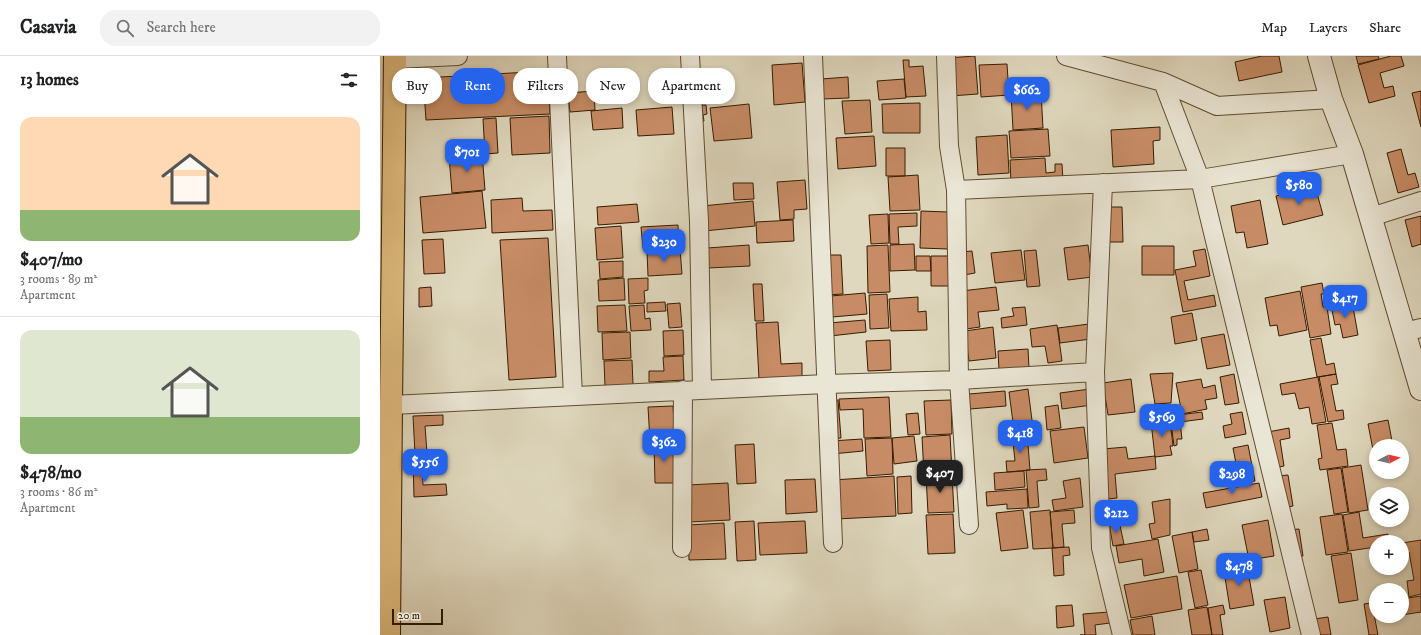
<!DOCTYPE html>
<html lang="en">
<head>
<meta charset="utf-8">
<style>
  :root { --surface:#fff; --page:#f2f2f2; --text:#202124; --muted:#757577; --line:#e0e0e0; --accent:#2563eb }
  body { margin:0; font-family:"IM FELL DW Pica",serif; background:var(--page); color:var(--text); height:100vh; display:flex; flex-direction:column; font-size:15px; white-space:nowrap }
  * { box-sizing:border-box; margin:0 }
  p { font-size:13px; color:var(--muted) }
  .icon { flex:none; width:22px; height:22px; fill:none; stroke:currentColor; stroke-width:2; stroke-linecap:round; stroke-linejoin:round }
  .map { position:relative; flex:1; overflow:hidden }
  .panel { display:flex; flex-direction:column; background:var(--surface); width:380px }
  .panel>* { flex:none }
  .banner { position:absolute; left:12px; top:12px; width:380px; height:36px; display:flex; gap:8px }
  .needle { width:26px; rotate:83deg }
  .buttons { position:absolute; left:989px; top:383px; display:grid; gap:8px }
  .buttons a { display:grid; place-items:center; width:40px; height:40px; border-radius:50%; background:var(--surface); box-shadow:0 2px 6px #0003; font-size:20px }
  .scale { position:absolute; left:12px; bottom:10px; width:51px; box-sizing:border-box; padding-left:4px; border:2px solid #361d00; border-top:0; font-size:11px; line-height:14px; white-space:nowrap; color:#361d00; -webkit-text-stroke:3px #eae6d5; paint-order:stroke }
  .price { position:absolute; translate:-50% -34px; padding:0 9px; border-radius:8px; background:var(--accent); color:#fff; font-size:13px; line-height:26px; filter:drop-shadow(0 1px 2px #0008) }
  .price::after { content:''; position:absolute; left:50%; top:24px; width:12px; height:9px; margin-left:-6px; background:inherit; clip-path:polygon(0 0,100% 0,50% 100%) }
  .price.on { background:#222; color:#fff }
  ul { padding:0; list-style:none }
  li { display:grid; align-content:center; gap:8px; height:212px; padding:0 20px }
  li+li { border-top:1px solid var(--line) }
  li span { display:grid; place-items:center; height:124px; border-radius:12px; color:#555 }
  li>.icon { margin-inline-start:auto }
  span .icon { width:72px; height:72px; fill:#fffc; stroke-width:1 }
  li b { font-size:17px }
  h2 { display:flex; justify-content:space-between; align-items:center; height:48px; padding:0 20px; font-size:17px }
  .chip { padding:0 14px; border-radius:16px; background:var(--surface); box-shadow:0 2px 6px #0003; font-size:14px; line-height:36px }
  .chip.on { background:var(--accent); color:#fff }
  header { display:flex; align-items:center; gap:24px; box-sizing:border-box; height:56px; padding:0 20px; background:var(--surface); border-bottom:1px solid var(--line) }
  header strong { font-size:19px }
  nav { display:flex; gap:22px; margin-inline-start:auto; font-size:14px }
  .search { width:280px; height:36px; background:var(--page); display:flex; align-items:center; gap:10px; box-sizing:border-box; padding:0 14px; border-radius:16px; color:var(--muted); font-size:15px }
  main { display:flex; flex:1; min-height:0 }
  .map>svg:first-child { display:block }
  .building { fill:#c78c66; stroke:#361d00 }
  .lines { fill:none; stroke-linecap:round; stroke-linejoin:round }
  .minor-casing { stroke:#604c30; stroke-width:20 }
  .tertiary-casing { stroke:#604c30; stroke-width:24 }
  .primary-casing { stroke:#361d00; stroke-width:24 }
  .minor { stroke:#eae6d5; stroke-width:18 }
  .tertiary { stroke:#eae6d5; stroke-width:22 }
  .primary { stroke:#e0bc7f; stroke-width:22 }
</style>
</head>
<body>
<header>
<strong>Casavia</strong>
<div class="search"><svg class="icon" aria-label="search" viewBox="0 0 24 24"><circle cx="10" cy="10" r="6"/><path d="M15 15l6 6"/></svg>Search here</div>
<nav><a>Map</a><a>Layers</a><a>Share</a></nav>
</header>
<main>
<section class="panel">
<h2>13 homes<svg class="icon" aria-label="filters" viewBox="0 0 24 24"><path d="M4 7h16M4 17h16"/><circle cx="9" cy="7" r="2"/><circle cx="15" cy="17" r="2"/></svg></h2>
<ul>
<li><span style="background:linear-gradient(#ffd9b3 75%,#8fb573 0)"><svg class="icon" aria-label="home" viewBox="0 0 24 24"><path d="M3 11l9-7 9 7M6 9v11h12V9"/></svg></span><div><b>$407/mo</b><p>3 rooms · 89 m²</p><p>Apartment</p></div></li>
<li><span style="background:linear-gradient(#dfe7d0 70%,#8fb573 0)"><svg class="icon" aria-label="home" viewBox="0 0 24 24"><path d="M3 11l9-7 9 7M6 9v11h12V9"/></svg></span><div><b>$478/mo</b><p>3 rooms · 86 m²</p><p>Apartment</p></div></li>
</ul>
</section>
<div class="map">
<svg width="1041" height="579" viewBox="0 0 1041 579">
  <rect width="100%" height="100%" fill="#dfd8be"/>
  <filter id="stains"><feTurbulence type="fractalNoise" baseFrequency=".005" numOctaves="4"/><feColorMatrix values="0 0 0 0 .2 0 0 0 0 .09 0 0 0 0 .02 0 0 0 .5 -.17"/></filter>
  <radialGradient id="worn" r=".72"><stop offset=".6" stop-color="#630" stop-opacity="0"/><stop offset="1" stop-color="#630" stop-opacity=".3"/></radialGradient>
  <!-- building -->
  <path class="building" d="M595 0 598 38 570 40 568 2Z
    M882 0H899L902 16 859 25 855 6Z
    M976 0H998L999 3 978 8Z
    M1011 0H1021L1024 10 1000 17 1004 32 1013 30 1015 40 989 47 978 9Z
    M523 4H529V11L543 10 546 40 526 41Z
    M422 7 425 46 394 49 392 9Z
    M627 8 629 39 601 41 599 9Z
    M167 15 170 58 46 64 43 22Z
    M468 21 469 42 442 43 441 23Z
    M524 23 526 42 499 44 497 25Z
    M214 35 215 54 190 56 188 37Z
    M1041 35V71L1032 37Z
    M661 36 663 72 633 74 631 37Z
    M490 44 492 76 465 78 462 45Z
    M540 47V77H503L502 48Z
    M369 48 372 82 334 85 330 52Z
    M326 49 327 58 323 59 324 65 315 66 314 50Z
    M292 51 294 78 258 80 256 54Z
    M242 52 243 72 213 74 211 55Z
    M169 60 170 97 132 99 130 62Z
    M116 62 118 97 105 98 103 63Z
    M780 71V84L773 85 774 108 733 111 731 74Z
    M668 73 670 100 631 102 629 75Z
    M627 79 629 117 598 119 596 81Z
    M494 80 496 110 458 113 456 82Z
    M506 92H525V120H506Z
    M1021 93 1028 119 1035 117 1039 131 1018 137 1007 97Z
    M102 97 105 134 72 137 69 100Z
    M665 102 666 117 675 116V108H682L683 125 631 127 630 104Z
    M538 119 540 154 510 155 508 121Z
    M425 124 427 153 414 154V163L400 164 397 126Z
    M353 127H373L374 143 354 144Z
    M935 130 943 159 903 169 896 140Z
    M102 135 106 172 43 177 40 141Z
    M142 142 143 155 172 154 173 174 112 177 111 144Z
    M880 144 888 188 867 192 864 176 856 177 851 150Z
    M373 145 375 170 324 175 322 150Z
    M257 148 259 166 218 169 217 151Z
    M725 151H742L743 186H726Z
    M541 155 568 156V193L540 192Z
    M537 157V170L518 171 519 188H510L509 158Z
    M508 158 509 187 491 188 489 159Z
    M1041 160V188L1032 191 1025 164Z
    M413 164 414 185 377 187 376 166Z
    M298 169 299 190 263 192 261 171Z
    M241 170 243 202 217 204 215 172Z
    M168 182 176 321 129 324 120 184Z
    M63 183 65 217 44 218 42 184Z
    M534 188 535 214 510 215V189Z
    M369 189 370 210 328 212 327 192Z
    M508 189 510 236 488 237 487 190Z
    M708 189 712 221 688 224 684 192Z
    M762 190H794V219H762Z
    M300 193 302 218 268 220 267 195Z
    M825 193 830 220 804 225 808 244 834 239 836 250 803 256 795 214 816 210 813 195Z
    M641 194 645 224 615 227 611 197Z
    M656 194 660 230 647 231 644 195Z
    M592 195 595 217 584 219 581 196Z
    M444 199H461L463 238 446 239Z
    M536 200H550L551 215H536Z
    M551 200H568L569 230H551Z
    M243 205V221L220 223 219 206Z
    M244 222 245 244 219 245 218 224Z
    M268 222V234L264 235 265 247 249 248 248 223Z
    M942 227 944 238H941L943 251H947L951 278 930 282 921 231Z
    M373 228H382L384 265H375Z
    M51 231 52 250 39 251V232Z
    M616 231 619 254 598 256 600 271 586 273 581 235Z
    M920 235 927 274 899 280 897 269 890 270 885 242Z
    M485 237 487 258 452 261 451 240Z
    M507 238 509 272 490 273 489 239Z
    M538 241V256L546 255 547 274 511 275 509 243Z
    M972 245 978 279 963 282 960 268 955 269 951 249Z
    M285 246 286 255 267 256V247Z
    M300 247 302 271 289 272 287 248Z
    M245 249 247 275 218 276 217 250Z
    M264 249 265 263 270 262 271 274 251 275 249 250Z
    M645 251 647 269 622 272 621 262 634 260 632 252Z
    M812 257 817 284 795 288 791 261Z
    M485 264 486 276 450 280 449 267Z
    M398 266 401 308 422 307V321L379 323 376 267Z
    M709 268 711 283 680 287 678 272Z
    M677 269 682 305 668 307 665 290 652 291 650 273Z
    M613 271 616 302 589 305 585 275Z
    M303 274 304 299 284 300 283 275Z
    M250 276 251 302 223 304 222 277Z
    M844 278 850 309 827 313 821 282Z
    M941 282 946 309 954 307 956 318 937 321 930 284Z
    M510 284 511 314 488 315 486 285Z
    M648 293 649 312 619 314 618 295Z
    M303 300 304 324 269 326V315H284L283 301Z
    M252 304 253 329 225 330 224 305Z
    M793 317 791 347 775 348 770 318Z
    M854 318 859 347 845 349 840 321Z
    M956 318 958 328 951 329 956 355 963 354 964 363 948 366 939 321Z
    M938 321 946 366 932 368 929 351 919 353 915 337 902 339 900 328Z
    M751 323 755 356 728 359 723 327Z
    M821 323 823 332 835 329 837 342 825 344 827 353 802 358 796 327Z
    M648 333 653 372 634 374 629 336Z
    M710 333 712 349 682 353 680 337Z
    M625 335 626 350 590 353 589 338Z
    M509 341 511 381 484 382 483 353 460 354 459 343Z
    M458 344 461 382 451 383 448 345Z
    M571 344 572 378 546 379 544 345Z
    M678 349 681 372 667 374 665 351Z
    M293 350 295 384 270 385 268 351Z
    M822 356 823 363 800 366 802 383H797V389L794 390 790 360Z
    M862 356 866 378 845 382 843 370 852 368 850 358Z
    M538 357 540 378 528 379 526 358Z
    M63 359V369L45 370 47 397 35 398 33 360Z
    M790 364 793 390H790L792 399 775 401 771 366Z
    M1008 364 1013 390H996V404H995L988 368Z
    M952 367 957 394 966 393 968 410 940 414 938 403 942 402 937 369Z
    M704 371 708 402 674 407 670 375Z
    M909 372 910 382 900 384 904 410 894 412 888 376Z
    M647 376 650 414 627 416 626 405H635L632 377Z
    M570 379 572 416 544 418 542 381Z
    M534 380 537 405 514 408 512 382Z
    M512 382 513 418 487 420 485 383Z
    M482 383 483 395 452 398 451 385Z
    M293 387 295 427H275L274 388Z
    M374 388 376 427 357 428 355 389Z
    M868 389 875 425 860 428 853 392Z
    M746 391 748 403 775 400 776 413 735 418 737 442 728 443 723 393Z
    M42 403 43 429 66 428 67 439 34 441 33 404Z
    M981 409 988 454 969 457 962 412Z
    M961 412 968 456 954 458 947 414Z
    M666 413 667 424 657 425 659 451 649 452 646 414Z
    M644 415 645 431 615 434 614 417Z
    M572 419 574 456 548 457 546 420Z
    M908 419 913 450 903 452 898 420Z
    M514 420 516 460 456 463 453 424Z
    M531 420 532 457 518 458 517 421Z
    M700 422 703 451 674 455 672 444 686 442 683 425Z
    M435 423 437 456 406 458 405 424Z
    M348 427 350 464 309 466 307 429Z
    M879 427 882 441 826 452 823 437Z
    M647 433 648 452 627 453V448L607 450 606 436Z
    M790 443V479L772 483 769 468 775 467 772 446Z
    M643 454 648 492 621 495 616 457Z
    M670 454 673 492 653 493 650 456Z
    M694 454 695 467 682 468 684 491 673 492 670 456Z
    M979 456 983 482 1008 478 1009 486H996V491L969 495 963 459Z
    M573 458 575 497 548 498 546 459Z
    M962 458 968 496 946 499 940 461Z
    M888 464 894 500 869 504 862 469Z
    M374 465 376 504 357 505 355 466Z
    M425 465 427 497 380 499 378 467Z
    M739 465 744 488 733 490 729 467Z
    M344 467 346 503 309 504 308 469Z
    M827 473 829 484 814 486 812 476Z
    M919 473 923 500 914 502 909 474Z
    M812 476 818 513 799 517 792 480Z
    M778 483 784 516 764 520 762 503 739 507 736 490Z
    M1041 484V538L1029 541 1027 525 1034 524 1029 496 1022 497V487Z
    M689 491 690 499 683 500 684 519 674 520 672 492Z
    M971 497 978 544 959 547 951 500Z
    M871 510 873 520 869 521 874 549 850 553 844 515Z
    M821 514 828 549 815 552 808 516Z
    M797 520 802 553 751 562 744 529Z
    M1041 540V556L1022 559V543Z
    M905 541 910 572 890 576 884 544Z
    M996 546V558H994L998 579H989L984 548Z
    M692 549 694 570 677 572 676 550Z
    M843 549 845 558 840 559 843 579H832L828 552Z
    M827 551 832 579H812L808 554Z
    M729 556 730 567 715 569 716 579H700H705L703 558Z
    M772 560 775 579H753L750 564Z
    M948 561 951 579H937L934 563Z"/>
  <g class="lines">
    <defs>
      <path id="minor" d="M177 0 193 340
        M310 0 319 165 322 334
        M433 0 453 487
        M566 0 569 90 576 134 579 324 589 469
        M686 0 783 26 837 50 951 43
        M15 3 78 0
        M783 26 820 123 931 579
        M723 127 715 316 721 492 742 579
        M576 134 820 123 972 98
        M991 161 1041 145
        M1025 276 1041 272
        M11 349 446 328 579 324 715 316
        M302 492 303 334"/>
      <path id="tertiary" d="M939 0 951 43 972 98 1041 333"/>
      <path id="primary" d="M9 579 11 349 15 0"/>
    </defs>
    <!-- minor casing -->
    <use href="#minor" class="minor-casing"/>
    <!-- tertiary casing -->
    <use href="#tertiary" class="tertiary-casing"/>
    <!-- primary casing -->
    <use href="#primary" class="primary-casing"/>
    <!-- minor -->
    <use href="#minor" class="minor"/>
    <!-- tertiary -->
    <use href="#tertiary" class="tertiary"/>
    <!-- primary -->
    <use href="#primary" class="primary"/>
  </g>
  <rect width="100%" height="100%" filter="url(#stains)"/>
  <rect width="100%" height="100%" fill="url(#worn)"/>
</svg>
<div class="buttons">
<a><svg class="needle" viewBox="-14 -14 28 28"><path d="M0-13l5 13h-10z" fill="#e53935"/><path d="M0 13l5-13h-10z" fill="#757577"/></svg></a>
<a><svg class="icon" aria-label="layers" viewBox="0 0 24 24"><path d="M12 4l9 5-9 5-9-5zM3 14l9 5 9-5"/></svg></a>
<a>+</a>
<a>−</a>
</div>
<div class="scale">20 m</div>
<b class="price" style="left:647px;top:55px">$662</b>
<b class="price" style="left:87px;top:117px">$701</b>
<b class="price" style="left:919px;top:150px">$580</b>
<b class="price" style="left:284px;top:207px">$230</b>
<b class="price" style="left:965px;top:263px">$417</b>
<b class="price" style="left:782px;top:382px">$569</b>
<b class="price" style="left:640px;top:398px">$418</b>
<b class="price" style="left:284px;top:407px">$362</b>
<b class="price" style="left:45px;top:427px">$556</b>
<b class="price on" style="left:560px;top:438px">$407</b>
<b class="price" style="left:852px;top:439px">$298</b>
<b class="price" style="left:736px;top:478px">$212</b>
<b class="price" style="left:859px;top:531px">$478</b>
<div class="banner">
<a class="chip">Buy</a>
<a class="chip on">Rent</a>
<a class="chip">Filters</a>
<a class="chip">New</a>
<a class="chip">Apartment</a>
</div>
</div>
</main>
</body>
</html>
